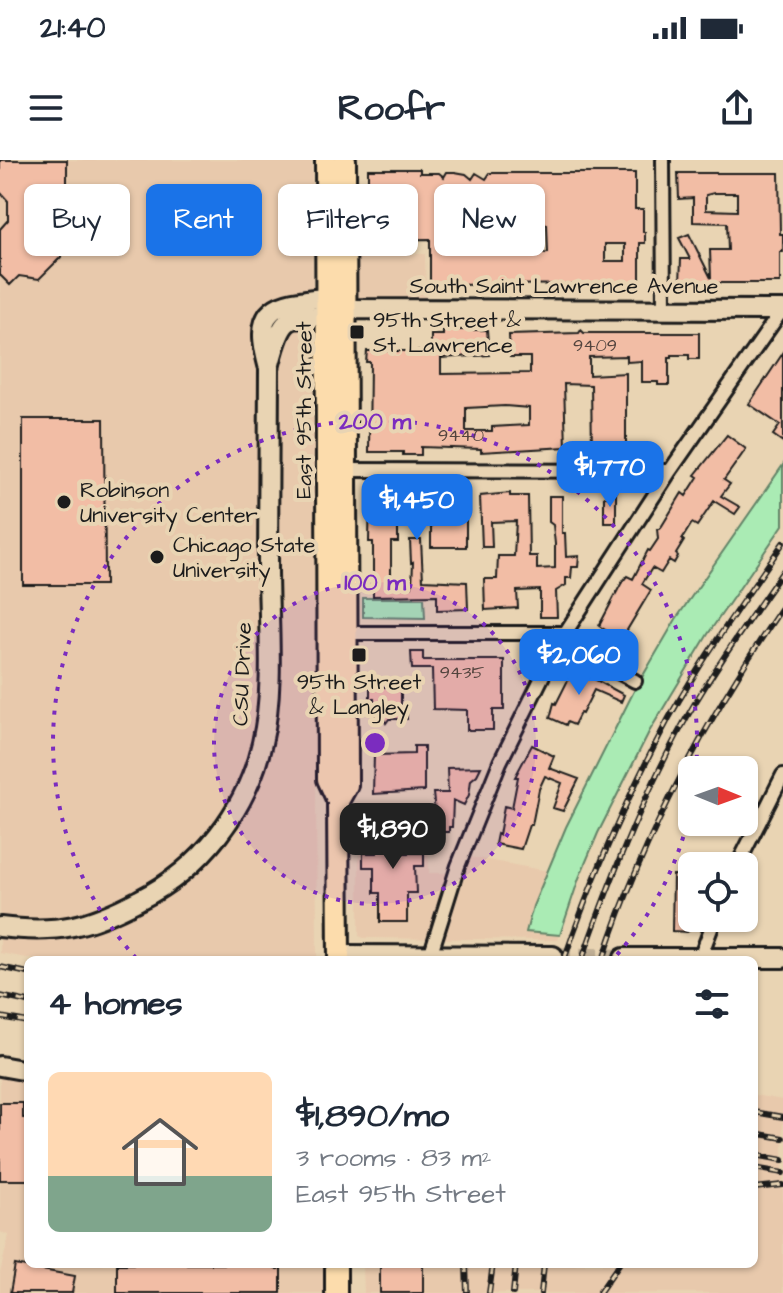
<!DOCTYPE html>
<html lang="en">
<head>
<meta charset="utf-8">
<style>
  :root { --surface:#fff; --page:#f6f6f7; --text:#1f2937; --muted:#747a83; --line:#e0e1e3; --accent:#1a73e8 }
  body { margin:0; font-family:"Architects Daughter",sans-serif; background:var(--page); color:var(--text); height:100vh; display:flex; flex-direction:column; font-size:30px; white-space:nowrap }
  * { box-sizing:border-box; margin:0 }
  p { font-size:26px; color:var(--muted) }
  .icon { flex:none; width:44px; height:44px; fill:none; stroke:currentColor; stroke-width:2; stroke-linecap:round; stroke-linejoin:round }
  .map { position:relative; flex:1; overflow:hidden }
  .panel { position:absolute; left:24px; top:796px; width:734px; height:312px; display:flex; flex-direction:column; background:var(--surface); border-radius:12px; box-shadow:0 2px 6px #0004 }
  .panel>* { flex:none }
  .banner { position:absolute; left:24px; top:24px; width:736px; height:72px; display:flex; gap:16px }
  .needle { width:52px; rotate:91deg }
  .tools { position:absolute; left:678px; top:596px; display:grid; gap:16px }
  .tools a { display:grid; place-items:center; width:80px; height:80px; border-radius:12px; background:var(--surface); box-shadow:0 2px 6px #0004; font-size:40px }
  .price { position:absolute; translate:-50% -68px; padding:0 18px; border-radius:16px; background:var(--accent); color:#fff; font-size:26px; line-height:52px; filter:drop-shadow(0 2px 4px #0008) }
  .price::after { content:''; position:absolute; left:50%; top:48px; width:24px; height:18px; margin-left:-12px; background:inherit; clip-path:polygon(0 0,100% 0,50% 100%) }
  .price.selected { background:#222; color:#fff }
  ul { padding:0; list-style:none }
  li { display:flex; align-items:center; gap:24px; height:200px; padding:0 24px }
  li+li { border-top:2px solid var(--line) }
  li span { display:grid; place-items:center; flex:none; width:224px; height:160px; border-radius:12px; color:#555 }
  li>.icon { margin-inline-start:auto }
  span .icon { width:96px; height:96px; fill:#fffc; stroke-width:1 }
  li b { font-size:34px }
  h2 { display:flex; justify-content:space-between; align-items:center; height:96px; padding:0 24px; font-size:34px }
  .tag { padding:0 28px; border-radius:12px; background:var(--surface); box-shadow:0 2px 6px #0004; font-size:28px; line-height:72px }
  .tag.selected { background:var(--accent); color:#fff }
  .status { display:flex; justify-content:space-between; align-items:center; height:56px; padding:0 40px; background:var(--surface); direction:ltr }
  .status svg { height:22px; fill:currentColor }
  header { display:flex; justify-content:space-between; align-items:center; height:104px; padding:0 24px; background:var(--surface); font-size:36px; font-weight:700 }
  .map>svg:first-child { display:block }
  .built { fill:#e8c9ac }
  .green { fill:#aaebb4; stroke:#638468; stroke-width:2 }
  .building { fill:#f2bda5; stroke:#1c1c1c; stroke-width:2; fill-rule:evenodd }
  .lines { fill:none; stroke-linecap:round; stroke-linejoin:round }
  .secondary-tunnel { stroke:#c0af95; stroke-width:18; stroke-dasharray:18 9; stroke-linecap:butt }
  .street-casing { stroke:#1c1c1c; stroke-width:18 }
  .secondary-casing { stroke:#1c1c1c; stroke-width:24 }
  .primary-casing { stroke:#1c1c1c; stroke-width:26 }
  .street { stroke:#e9d4b3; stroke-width:12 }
  .secondary { stroke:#e9d4b3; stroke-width:18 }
  .primary { stroke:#fcdcac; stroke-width:20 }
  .rail-casing { stroke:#1c1c1c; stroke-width:6 }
  .rail { stroke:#e9d4b3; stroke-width:3; stroke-dasharray:9; stroke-linecap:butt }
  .ring { fill:none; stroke:#7b2cbf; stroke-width:4; stroke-dasharray:4 8 }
  .poi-dot { fill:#1c1c1c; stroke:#e9d4b3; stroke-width:3 }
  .labels { text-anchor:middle; stroke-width:8; stroke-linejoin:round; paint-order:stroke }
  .number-label { font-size:18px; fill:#52443e }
  .street-label { font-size:22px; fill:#1c1c1c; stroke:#e9d4b3 }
  .poi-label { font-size:22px; fill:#1c1c1c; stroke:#e9d4b3; text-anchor:start }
  .centre { fill:#7b2cbf; stroke:#e9d4b3; stroke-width:4 }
  .ring-label { font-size:24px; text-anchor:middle; font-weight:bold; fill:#7b2cbf; stroke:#e9d4b3; stroke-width:8; stroke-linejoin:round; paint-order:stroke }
</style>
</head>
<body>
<div class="status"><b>21:40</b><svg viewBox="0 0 49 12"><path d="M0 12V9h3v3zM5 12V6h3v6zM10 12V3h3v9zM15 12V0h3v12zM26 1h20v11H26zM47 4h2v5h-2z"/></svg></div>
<header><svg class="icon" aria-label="menu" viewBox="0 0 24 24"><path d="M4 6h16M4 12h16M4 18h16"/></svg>Roofr<svg class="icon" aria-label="share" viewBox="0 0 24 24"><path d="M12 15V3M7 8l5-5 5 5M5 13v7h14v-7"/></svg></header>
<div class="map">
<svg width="783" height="1133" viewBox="0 0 783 1133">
  <rect width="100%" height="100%" fill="#e9d4b3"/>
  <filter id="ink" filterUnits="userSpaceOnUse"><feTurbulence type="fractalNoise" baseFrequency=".0125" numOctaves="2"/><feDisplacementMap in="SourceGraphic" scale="16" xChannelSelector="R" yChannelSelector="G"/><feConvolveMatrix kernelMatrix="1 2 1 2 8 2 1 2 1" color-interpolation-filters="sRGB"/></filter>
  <g filter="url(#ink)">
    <!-- built -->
    <path class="built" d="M0 0H312L317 800H37L0 793Z
      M355 93 425 94 426 142 355 141Z
      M428 681 429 713H464L470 697 548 711 533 747 527 772 560 775 558 780 364 778 359 776V682Z
      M0 917 28 922V1104H323V1133H0V1113L9 1075 0 1072Z
      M754 935 783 940V1133H364L363 1104H754Z"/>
    <!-- green -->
    <path class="green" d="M783 305V365L708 474 649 572 598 673 579 718 560 775 526 772 533 746 566 667 634 531 676 459Z
      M363 438H424L425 458 363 457Z"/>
    <!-- building -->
    <path class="building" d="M0 0H67V25L50 41V59L61 71V97L39 119 19 116 10 125 0 115V69L8 60V41L0 32Z
      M368 9H420V13H439L444 17 447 12H455L466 14 472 19 476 13 486 19 490 13H635V49H643V72H645V83H640V124L430 125V79L368 80ZM528 64H547L548 93 527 94ZM605 84H625V101H605Z
      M678 13H779L780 74H783V92H780V123H680L681 99H690L679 78 689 74 711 118 710 90H728L727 63 693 62V38L679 39ZM714 33H737V51L706 50V35Z
      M443 170H487L489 195 441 198V214L530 213V197H510L509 175 579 173 581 170 584 173H699V199H689V195H672V198H669V225H658V222H642V201L627 202V196L589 197V215L626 213V286H623L624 290H592L591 225 564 224 566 287 481 292V289L421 287V295H403V292H369L370 202H366L367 191H431V175H443ZM505 246 529 248V265L492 267V271H466V248Z
      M783 193V282L773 275 780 265 749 244Z
      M23 259H104L105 425H23Z
      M727 275 746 289 724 320 730 324 721 336 740 347 735 354 714 341 697 366 692 363 682 379 684 381 676 394 678 396 674 403 669 400 661 413 652 408 642 424 651 430 621 480 599 466 621 424 627 416 633 419 648 390 650 391 658 379 657 369H660L682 333 686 336 698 317 695 315Z
      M422 328V336H466V387H431V352H398V382H391V423L412 426 413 402 411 403 410 380H421L423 420 467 422 468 449 437 450V435L373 436V382H369L370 329Z
      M616 331V363H604V337H609Z
      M510 333V336H528L529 396H537V409L555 408V384L553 365 549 362V336H562V373H565L566 397 579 396 578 407H572L571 418H566V425L556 431 557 457H540V430L517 431 518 448 485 450 484 419H497L498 396H514L516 361 491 362 492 387H482L480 336Z
      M411 492H423V500H504V550H493V570H467V550L433 549 432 509H412Z
      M574 508 624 535 621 542 594 530 582 554 580 553 574 565 567 562 566 565 550 558 554 543 556 544Z
      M370 527H401V548H406L407 559H389L386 563 384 559 375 560 374 539H370Z
      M532 585 554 596 549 608 579 619 563 651 553 648 562 623 545 616 539 629 532 665H529L521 689 495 684 497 674 499 675 504 646 512 648 518 617H515Z
      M414 586H424V631L373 634 374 595 414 594Z
      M481 607 477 615 471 620 469 635 464 645 453 640 452 667H449V672H437L433 633H448L447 608Z
      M377 658H400V665L409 670 400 675 401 693H424V706H415L416 733H407V762H380V733H374V707H363V693H377Z
      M673 715 692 716V758H696L691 769 687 772 672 771Z
      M0 943H23V958H28V1020H0Z
      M117 1104H275V1109H281V1133H117Z
      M380 1104H423V1133H380Z
      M15 1105 75 1116 72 1133H10Z"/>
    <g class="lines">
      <!-- secondary-tunnel -->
      <path class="secondary-tunnel" d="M553 796 624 798"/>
      <defs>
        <path id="street" d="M663 0 664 149
          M341 310 670 311
          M343 473H565
          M560 481 635 521
          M737 706 783 615
          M430 796 458 706 500 602 560 481 670 311 782 150
          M700 798 715 758"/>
        <path id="secondary" d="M268 205C259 170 258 146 300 141 314 139 324 136 336 143
          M0 767C58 774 88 767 139 740 201 709 247 650 262 583 275 527 268 465 268 408 268 341 269 274 269 208 287 134 292 171 346 149L783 150
          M338 795 553 796
          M624 798H783
          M0 906 28 911"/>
        <path id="primary" d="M326 0 328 619 338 641 339 800
          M338 641 347 625 345 0
          M336 1104V1133"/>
      </defs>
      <!-- street casing -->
      <use href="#street" class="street-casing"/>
      <!-- secondary casing -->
      <use href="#secondary" class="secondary-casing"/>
      <!-- primary casing -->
      <use href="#primary" class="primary-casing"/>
      <!-- street -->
      <use href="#street" class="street"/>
      <!-- secondary -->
      <use href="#secondary" class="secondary"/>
      <!-- primary -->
      <use href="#primary" class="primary"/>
      <defs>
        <path id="rail" d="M564 800C593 716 627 636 669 558 703 497 744 440 783 383
          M582 800C613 712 648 623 695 543 722 497 753 454 783 411
          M603 800C645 672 708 557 783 446
          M0 807 28 813
          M0 836 28 842
          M0 857 28 862
          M754 952 783 957
          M754 973 783 978
          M754 995 783 1000
          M754 1008 783 1013
          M754 1028 783 1025
          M466 1104 467 1133
          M489 1133 493 1104
          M513 1133 516 1104
          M541 1133 544 1104
          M599 1133 619 1104"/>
      </defs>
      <!-- rail casing -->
      <use href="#rail" class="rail-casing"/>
      <!-- rail -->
      <use href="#rail" class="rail"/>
    </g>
  </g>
  <!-- distance rings -->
  <circle cx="375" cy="583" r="161" fill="#7b2cbf" fill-opacity=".12"/>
  <g class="ring">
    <circle cx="375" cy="583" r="161"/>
    <path d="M692 642A322 322 0 0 1 614 798M136 798A322 322 0 1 1 696 608"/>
  </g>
  <!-- markers -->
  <g class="poi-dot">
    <rect x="349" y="164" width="16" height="16" rx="4"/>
    <circle cx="64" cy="342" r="8"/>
    <circle cx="157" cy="397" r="8"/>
    <rect x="351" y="487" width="16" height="16" rx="4"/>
  </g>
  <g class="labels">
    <!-- number labels -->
    <g class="number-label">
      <text x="595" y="191">9409</text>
      <text x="461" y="281">9440</text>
      <text x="462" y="518">9435</text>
    </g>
    <!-- street labels -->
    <g class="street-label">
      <text x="564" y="133">South Saint Lawrence Avenue</text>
      <text transform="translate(303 250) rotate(-90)" y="8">East 95th Street</text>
      <text transform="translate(241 514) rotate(-88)" y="8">CSU Drive</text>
    </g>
    <!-- poi labels -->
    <g class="poi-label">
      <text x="373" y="167">95th Street &amp;<tspan x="373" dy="25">St. Lawrence</tspan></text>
      <text x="80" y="337">Robinson<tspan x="80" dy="25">University Center</tspan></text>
      <text x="173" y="392">Chicago State<tspan x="173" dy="25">University</tspan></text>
      <text x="359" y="529" text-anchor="middle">95th Street<tspan x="359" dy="25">&amp; Langley</tspan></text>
    </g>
  </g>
  <circle cx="375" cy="583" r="12" class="centre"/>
  <g class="ring-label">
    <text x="375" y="269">200 m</text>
    <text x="375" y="430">100 m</text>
  </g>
</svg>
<div class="tools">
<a><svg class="needle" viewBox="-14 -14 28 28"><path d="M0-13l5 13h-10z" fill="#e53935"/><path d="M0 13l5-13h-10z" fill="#747a83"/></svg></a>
<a><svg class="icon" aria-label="locate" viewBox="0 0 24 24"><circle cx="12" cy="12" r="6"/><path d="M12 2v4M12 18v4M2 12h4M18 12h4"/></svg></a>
</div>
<b class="price" style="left:610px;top:349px">$1,770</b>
<b class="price" style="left:417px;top:382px">$1,450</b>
<b class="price" style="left:579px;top:537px">$2,060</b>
<b class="price selected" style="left:393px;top:711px">$1,890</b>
<div class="banner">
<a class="tag">Buy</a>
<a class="tag selected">Rent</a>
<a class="tag">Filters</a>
<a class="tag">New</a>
</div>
<section class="panel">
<h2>4 homes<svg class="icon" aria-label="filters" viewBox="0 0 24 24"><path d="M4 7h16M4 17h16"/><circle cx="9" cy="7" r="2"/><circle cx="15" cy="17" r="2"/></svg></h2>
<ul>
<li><span style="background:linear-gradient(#ffd9b3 65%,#7fa58c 0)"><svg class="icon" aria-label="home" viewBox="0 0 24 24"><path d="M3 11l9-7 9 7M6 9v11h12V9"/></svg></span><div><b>$1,890/mo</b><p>3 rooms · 83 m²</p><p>East 95th Street</p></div></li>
</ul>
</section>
</div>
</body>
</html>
